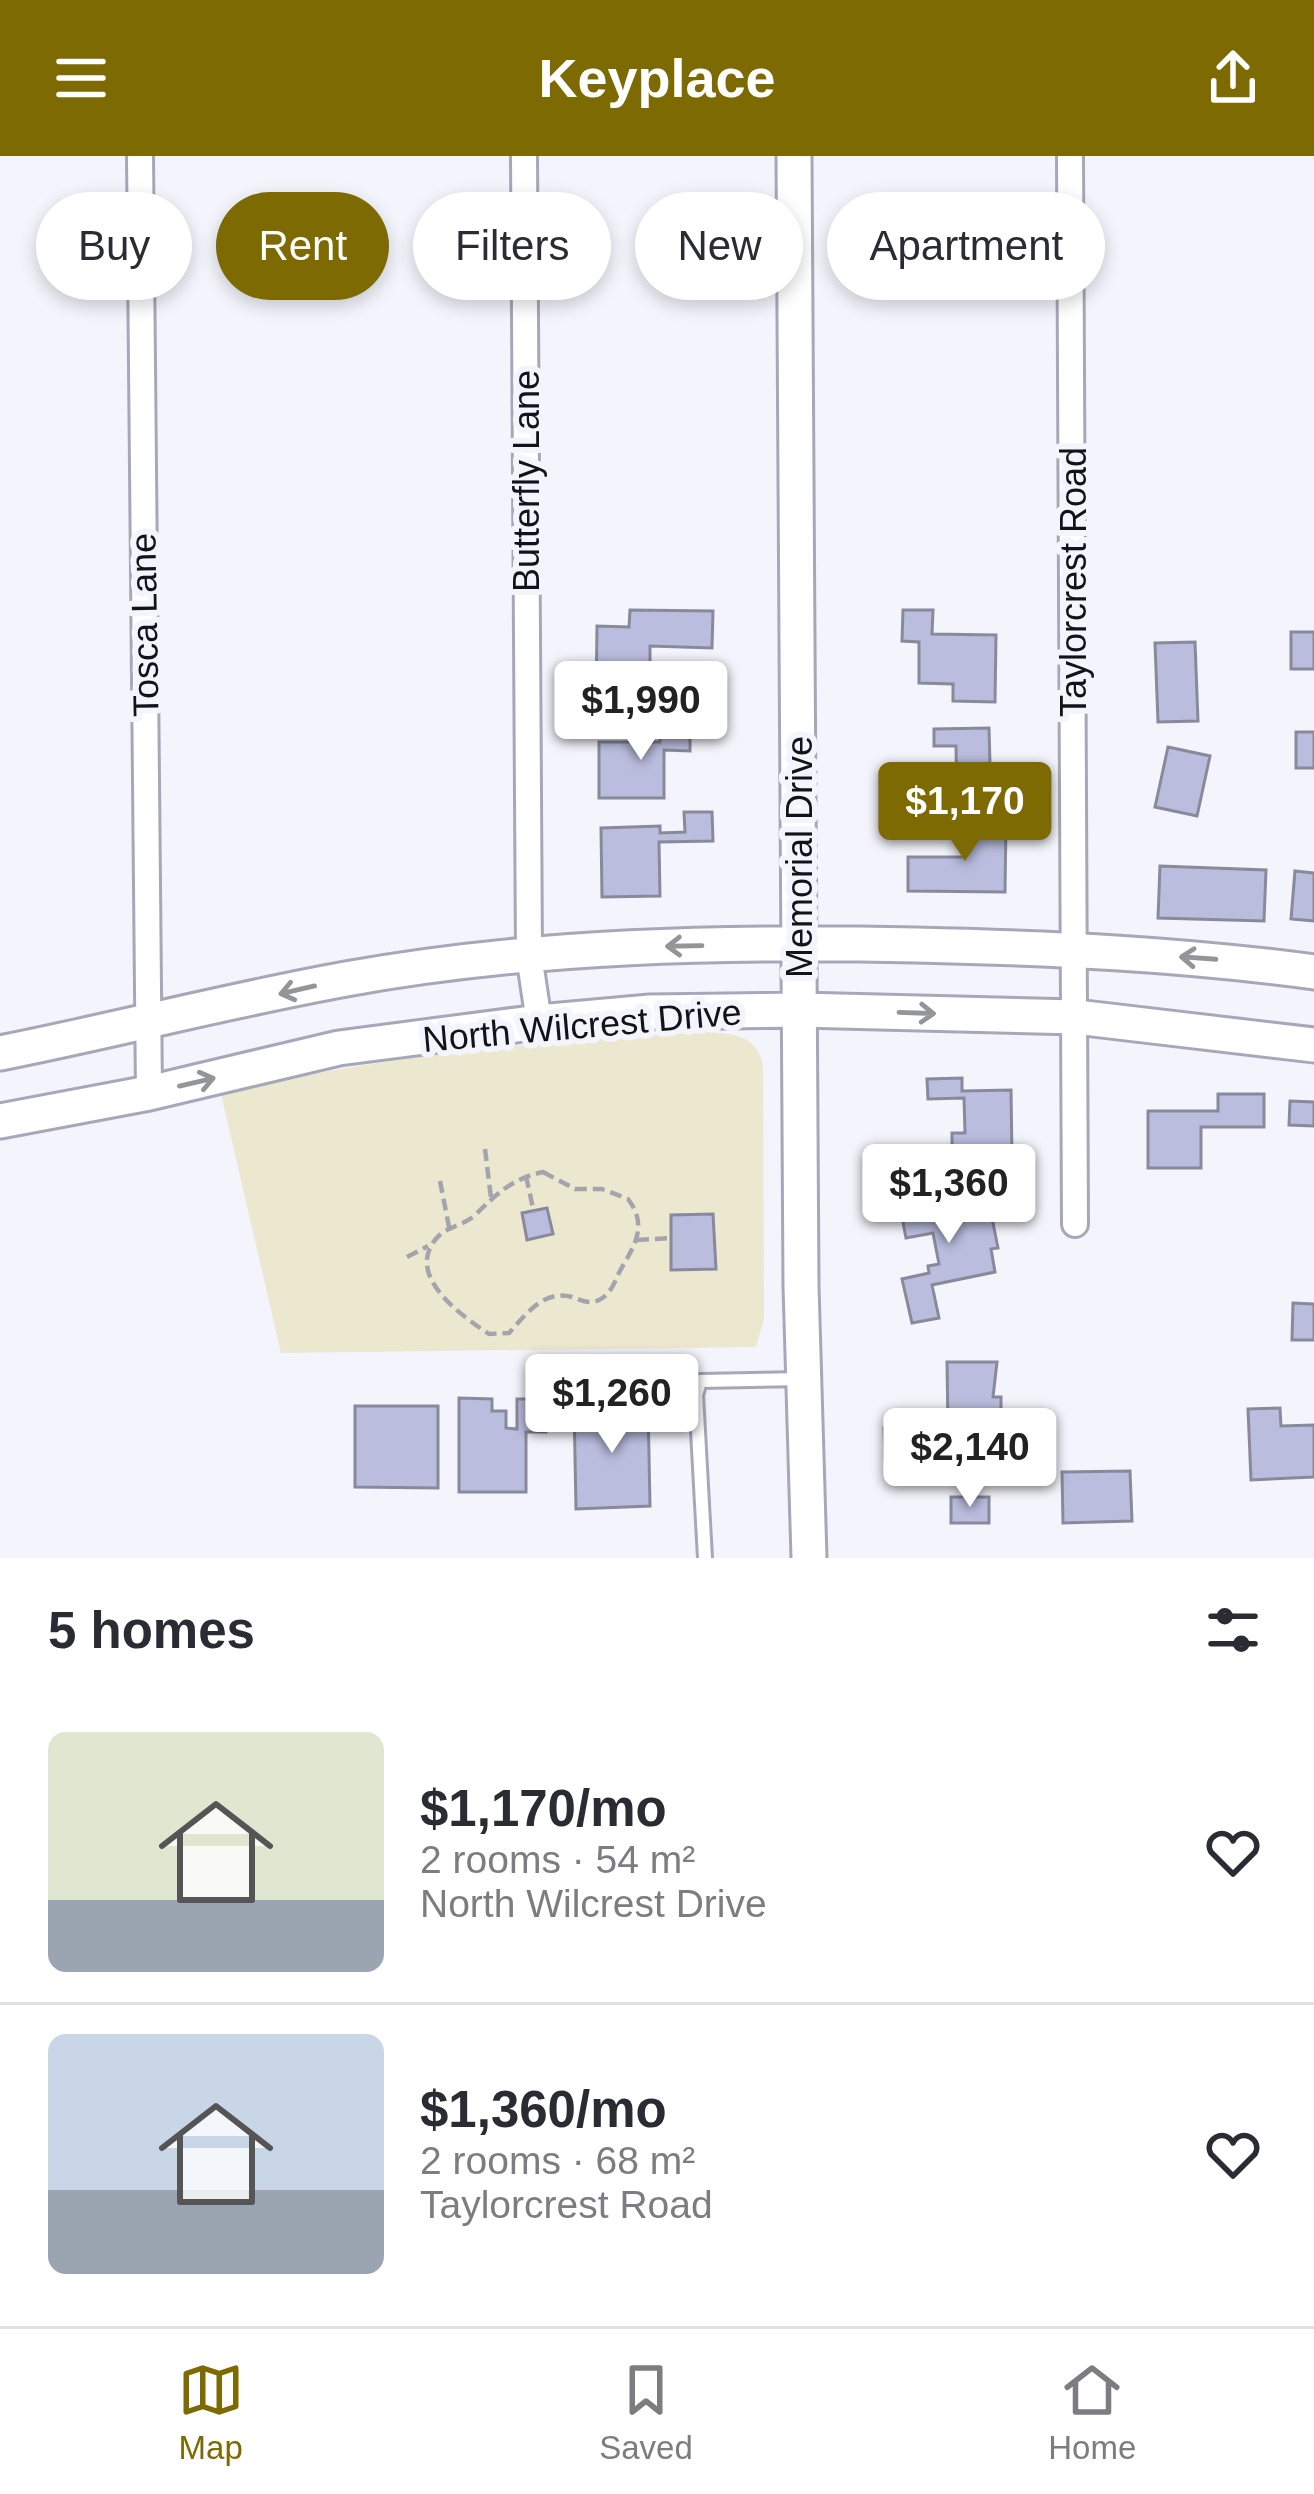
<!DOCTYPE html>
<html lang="en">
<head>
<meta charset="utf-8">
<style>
  :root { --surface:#fff; --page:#f7f7f7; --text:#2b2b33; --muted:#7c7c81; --line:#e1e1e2; --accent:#7d6a02 }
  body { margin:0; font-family:Helvetica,sans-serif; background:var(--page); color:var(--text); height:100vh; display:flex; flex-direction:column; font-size:45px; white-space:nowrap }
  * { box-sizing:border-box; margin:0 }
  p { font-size:39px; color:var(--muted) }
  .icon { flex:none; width:66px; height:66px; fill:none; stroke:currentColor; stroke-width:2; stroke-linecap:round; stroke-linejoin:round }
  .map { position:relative; height:1402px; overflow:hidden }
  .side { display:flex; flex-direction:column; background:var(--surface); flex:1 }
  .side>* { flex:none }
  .guide { position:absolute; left:36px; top:36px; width:1242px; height:108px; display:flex; gap:24px }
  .price { position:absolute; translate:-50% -102px; padding:0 27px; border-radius:12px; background:#fff; color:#222; font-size:39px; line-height:78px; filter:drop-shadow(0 3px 6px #0008) }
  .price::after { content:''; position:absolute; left:50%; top:72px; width:36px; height:27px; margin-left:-18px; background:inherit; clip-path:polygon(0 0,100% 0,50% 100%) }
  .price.active { background:var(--accent); color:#fff }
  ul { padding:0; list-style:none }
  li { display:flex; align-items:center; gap:36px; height:300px; padding:0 48px }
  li+li { border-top:3px solid var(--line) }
  li span { display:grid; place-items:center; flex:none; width:336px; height:240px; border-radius:18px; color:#555 }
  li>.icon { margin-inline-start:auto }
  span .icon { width:144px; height:144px; fill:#fffc; stroke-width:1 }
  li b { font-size:51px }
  h2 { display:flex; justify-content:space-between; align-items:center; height:144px; padding:0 48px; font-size:51px }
  .tag { padding:0 42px; border-radius:54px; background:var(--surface); box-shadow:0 6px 18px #0003; font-size:42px; line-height:108px }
  .tag.active { background:var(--accent); color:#fff }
  header { display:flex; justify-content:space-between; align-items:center; height:156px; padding:0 48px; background:var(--accent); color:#fff; font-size:54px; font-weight:600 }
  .dock { display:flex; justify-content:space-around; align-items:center; height:168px; border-top:3px solid var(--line); background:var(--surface); font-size:33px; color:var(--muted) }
  .dock a { display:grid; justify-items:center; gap:6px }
  .dock .active { color:var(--accent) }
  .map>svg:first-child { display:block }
  .green { fill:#ece7cf }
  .building { fill:#babdde; stroke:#888a9b; stroke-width:3 }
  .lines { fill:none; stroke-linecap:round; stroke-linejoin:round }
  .service-casing { stroke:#a6a8ba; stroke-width:18 }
  .minor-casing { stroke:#a6a8ba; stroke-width:30 }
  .secondary-casing { stroke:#a6a8ba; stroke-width:39 }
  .path { stroke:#a4a5ac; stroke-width:4.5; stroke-dasharray:12 6; stroke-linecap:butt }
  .service { stroke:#fff; stroke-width:12 }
  .minor { stroke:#fff; stroke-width:24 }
  .secondary { stroke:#fff; stroke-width:33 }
  .oneway { stroke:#949598 }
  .labels { text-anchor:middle; stroke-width:12; stroke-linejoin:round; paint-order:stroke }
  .street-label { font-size:36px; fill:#121319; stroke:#f4f4fc }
</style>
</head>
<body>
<header><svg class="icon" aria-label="menu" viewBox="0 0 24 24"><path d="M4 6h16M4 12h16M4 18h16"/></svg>Keyplace<svg class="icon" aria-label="share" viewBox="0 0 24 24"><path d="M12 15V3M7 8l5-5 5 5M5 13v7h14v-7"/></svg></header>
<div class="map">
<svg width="1314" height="1402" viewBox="0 0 1314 1402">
  <rect width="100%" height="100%" fill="#f4f4fc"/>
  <!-- green -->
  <path class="green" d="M710 876C735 879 756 878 763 909L764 1163 756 1191 281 1197 221 938C383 899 545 884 710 876Z"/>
  <!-- building -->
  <path class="building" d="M630 454 713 455 712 492 650 490V523L675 524 674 549 596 547 597 470 629 471Z
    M903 454H933L932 478 996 479 995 546 953 545V528L919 527V486L902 485Z
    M1291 476H1314V513H1291Z
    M1195 486 1198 565 1158 566 1155 487Z
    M660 562H690V595L664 594V642H599V586H660Z
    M989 572 991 644 957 645 956 590H934V573Z
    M1296 576H1314V612H1296Z
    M1168 591 1210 600 1197 660 1155 651Z
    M684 656H712L713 685 659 686 660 740 602 741 601 672 660 670V677L685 676Z
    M964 666H1006L1005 736 908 735V701H964Z
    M1160 710 1266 714 1264 765 1158 762Z
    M1295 715 1314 717V765L1291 763Z
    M962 922V935L1011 934 1012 999 952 1000V977H965L964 942 928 943 927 923Z
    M1218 938H1264V971H1201V1012H1148V955H1218Z
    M1290 945 1314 946V970L1289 969Z
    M978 1034 984 1059 991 1057 998 1092 991 1093 995 1116 932 1129 939 1162 912 1167 902 1123 929 1117 928 1110 939 1108 933 1077 906 1082 900 1051Z
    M547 1052 553 1078 527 1084 522 1057Z
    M713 1058 716 1113 671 1114V1059Z
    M1293 1147 1314 1148V1184H1292Z
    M947 1206H997L993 1241H1001V1269H992V1307H963V1303L885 1304 884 1272 948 1271Z
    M459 1242 492 1243V1255H506V1272L517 1273V1243H546V1276H526V1336H459Z
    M574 1248 648 1249 650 1350 576 1353Z
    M355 1250H438V1332L355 1331Z
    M1280 1252 1281 1270 1314 1269V1321L1251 1324 1248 1253Z
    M1130 1315 1132 1365 1063 1367 1062 1316Z
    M951 1341H989V1367H951Z"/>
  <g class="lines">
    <defs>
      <path id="service" d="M705 1402 696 1239 700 1225 803 1223"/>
      <path id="minor" d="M140 0 149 937
        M524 0 529 799 539 866
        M1070 0 1075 1068"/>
      <path id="secondary" d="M794 0 801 1130 809 1402
        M0 897C116 874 230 844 346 823 534 789 726 785 916 789 1050 792 1181 798 1314 816
        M0 965 149 937 339 892 539 866 650 856 800 854 1076 861 1314 889"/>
    </defs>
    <!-- service casing -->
    <use href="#service" class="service-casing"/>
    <!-- minor casing -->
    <use href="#minor" class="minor-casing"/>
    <!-- secondary casing -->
    <use href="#secondary" class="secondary-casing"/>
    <!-- path -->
    <path class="path" d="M485 993 491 1042
      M543 1016 575 1033H602L628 1043C648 1069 635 1089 621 1113 615 1124 612 1138 599 1144 589 1149 581 1144 572 1141 544 1133 526 1158 509 1177L489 1178C462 1160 406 1121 435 1084 446 1070 461 1071 474 1060 497 1038 511 1023 543 1016Z
      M526 1020 534 1057
      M440 1025 449 1071
      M637 1084 670 1082
      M407 1101 428 1090"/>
    <!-- service -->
    <use href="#service" class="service"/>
    <!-- minor -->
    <use href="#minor" class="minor"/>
    <!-- secondary -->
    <use href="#secondary" class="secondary"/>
  </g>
  <!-- one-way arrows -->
  <defs><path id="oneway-shaft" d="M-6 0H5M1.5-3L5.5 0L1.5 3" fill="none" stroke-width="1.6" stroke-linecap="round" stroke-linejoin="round" transform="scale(3)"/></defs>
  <g class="oneway">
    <use href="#oneway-shaft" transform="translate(684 790) rotate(179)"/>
    <use href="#oneway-shaft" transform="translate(1198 802) rotate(-176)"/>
    <use href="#oneway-shaft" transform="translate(297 834) rotate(167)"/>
    <use href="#oneway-shaft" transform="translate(917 857) rotate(2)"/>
    <use href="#oneway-shaft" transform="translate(197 926) rotate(-13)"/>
  </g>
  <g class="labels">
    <!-- street labels -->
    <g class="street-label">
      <text transform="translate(526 325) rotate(-90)" y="13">Butterfly Lane</text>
      <text transform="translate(1073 426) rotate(-90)" y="13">Taylorcrest Road</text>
      <text transform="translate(144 469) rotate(-91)" y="13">Tosca Lane</text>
      <text transform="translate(799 701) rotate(-90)" y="13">Memorial Drive</text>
      <text transform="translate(582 869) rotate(-5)" y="13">North Wilcrest Drive</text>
    </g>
  </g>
</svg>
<b class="price" style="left:641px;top:607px">$1,990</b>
<b class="price active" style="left:965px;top:708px">$1,170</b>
<b class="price" style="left:949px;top:1090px">$1,360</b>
<b class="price" style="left:612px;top:1300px">$1,260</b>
<b class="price" style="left:970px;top:1354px">$2,140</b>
<div class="guide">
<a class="tag">Buy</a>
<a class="tag active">Rent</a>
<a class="tag">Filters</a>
<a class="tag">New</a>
<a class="tag">Apartment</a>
</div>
</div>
<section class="side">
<h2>5 homes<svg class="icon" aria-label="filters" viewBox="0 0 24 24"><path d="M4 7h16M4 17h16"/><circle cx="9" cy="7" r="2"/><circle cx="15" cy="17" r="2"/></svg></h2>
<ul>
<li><span style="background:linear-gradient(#dfe7d0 70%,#9aa5b1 0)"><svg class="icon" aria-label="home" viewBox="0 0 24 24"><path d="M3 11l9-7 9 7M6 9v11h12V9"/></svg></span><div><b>$1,170/mo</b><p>2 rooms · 54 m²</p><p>North Wilcrest Drive</p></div><svg class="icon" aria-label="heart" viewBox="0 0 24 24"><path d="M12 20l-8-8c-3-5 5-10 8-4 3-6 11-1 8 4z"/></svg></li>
<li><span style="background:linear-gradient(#c9d6e8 65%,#9aa5b1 0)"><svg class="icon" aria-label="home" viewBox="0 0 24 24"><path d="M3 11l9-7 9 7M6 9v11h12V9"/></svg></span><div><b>$1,360/mo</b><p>2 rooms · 68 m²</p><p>Taylorcrest Road</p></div><svg class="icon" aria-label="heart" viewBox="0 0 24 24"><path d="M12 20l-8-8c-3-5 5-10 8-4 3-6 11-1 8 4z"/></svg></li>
</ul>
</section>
<nav class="dock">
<a class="active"><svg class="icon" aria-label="map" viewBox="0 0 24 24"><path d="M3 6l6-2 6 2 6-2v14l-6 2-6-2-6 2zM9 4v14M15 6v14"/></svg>Map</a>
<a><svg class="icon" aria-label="saved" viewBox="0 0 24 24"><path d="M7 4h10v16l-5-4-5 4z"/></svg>Saved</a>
<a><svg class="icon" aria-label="home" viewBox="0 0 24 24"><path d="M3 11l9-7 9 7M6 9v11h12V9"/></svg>Home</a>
</nav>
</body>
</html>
